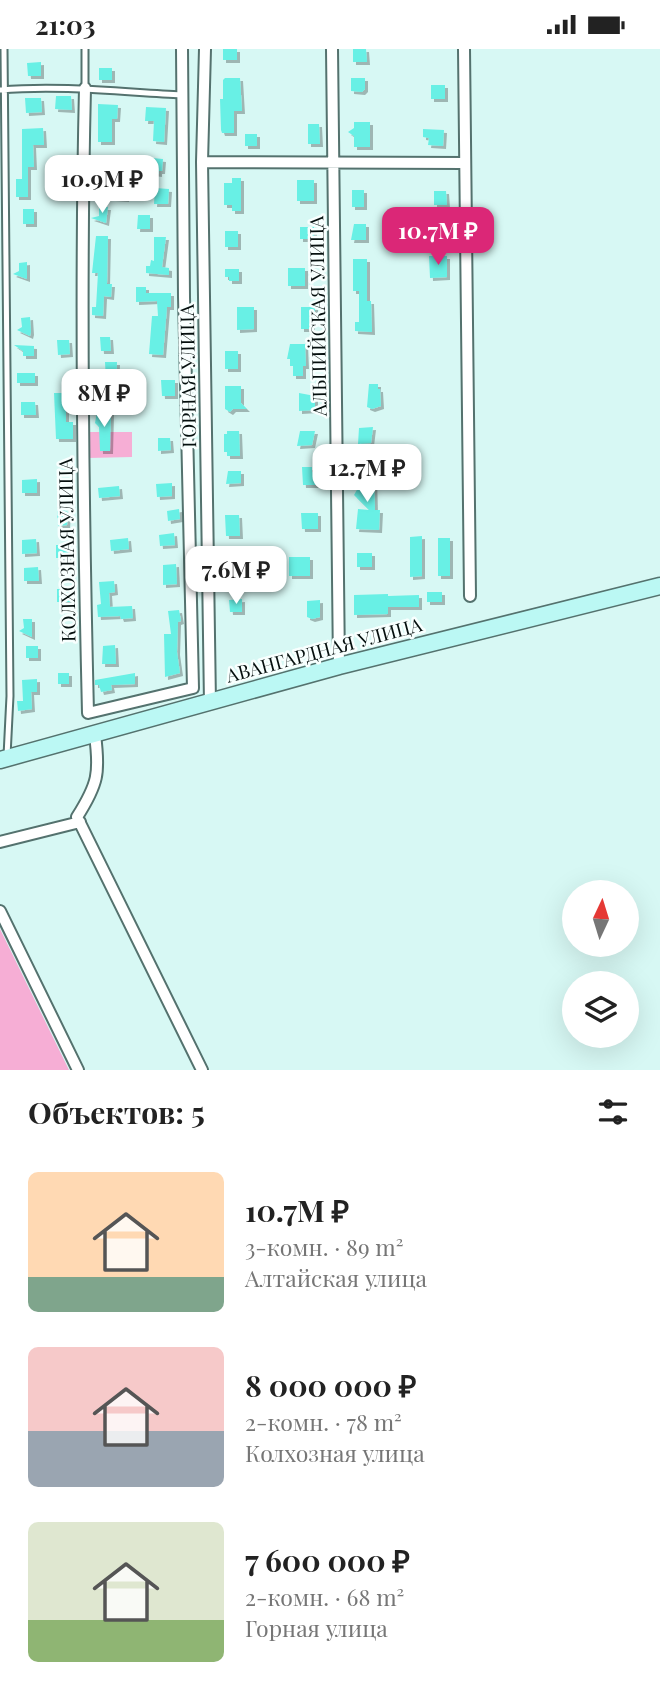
<!DOCTYPE html>
<html lang="ru">
<head>
<meta charset="utf-8">
<style>
  :root { --surface:#fff; --page:#f6f6f6; --text:#222; --muted:#767676; --accent:#db2777 }
  body { margin:0; font-family:"Playfair Display",serif; background:var(--page); color:var(--text); height:100vh; display:flex; flex-direction:column; font-size:26px; white-space:nowrap }
  * { box-sizing:border-box; margin:0 }
  p { font-size:23px; color:var(--muted) }
  .icon { flex:none; width:38px; height:38px; fill:none; stroke:currentColor; stroke-width:2; stroke-linecap:round; stroke-linejoin:round }
  .map { position:relative; height:1021px; overflow:hidden }
  .sheet { display:flex; flex-direction:column; background:var(--surface); flex:1 }
  .sheet>* { flex:none }
  .needle { width:46px; rotate:4deg }
  .fabs { position:absolute; left:562px; top:831px; display:grid; gap:14px }
  .fabs a { display:grid; place-items:center; width:77px; height:77px; border-radius:50%; background:var(--surface); box-shadow:0 7px 28px #0002; font-size:35px }
  .price { position:absolute; translate:-50% -60px; padding:0 16px; border-radius:14px; background:#fff; color:#222; font-size:23px; line-height:46px; filter:drop-shadow(0 2px 4px #0008) }
  .price::after { content:''; position:absolute; left:50%; top:42px; width:21px; height:16px; margin-left:-10px; background:inherit; clip-path:polygon(0 0,100% 0,50% 100%) }
  .price.selected { background:var(--accent); color:#fff }
  ul { padding:0; list-style:none }
  li { display:flex; align-items:center; gap:21px; height:175px; padding:0 28px }
  li span { display:grid; place-items:center; flex:none; width:196px; height:140px; border-radius:10px; color:#555 }
  li>.icon { margin-inline-start:auto }
  span .icon { width:84px; height:84px; fill:#fffc; stroke-width:1 }
  li b { font-size:30px }
  h2 { display:flex; justify-content:space-between; align-items:center; height:84px; padding:0 28px; font-size:30px }
  .status { display:flex; justify-content:space-between; align-items:center; height:49px; padding:0 35px; background:var(--surface); direction:ltr }
  .status svg { height:19px; fill:currentColor }
  .map>svg:first-child { display:block }
  .green { fill:#f6aed5 }
  .building { fill:#68f0e5; filter:url(#shadow) }
  .lines { fill:none; stroke-linecap:round; stroke-linejoin:round }
  .service-casing { stroke:#54726e; stroke-width:9 }
  .minor-casing { stroke:#54726e; stroke-width:14 }
  .secondary-casing { stroke:#54726e; stroke-width:19 }
  .service { stroke:#fff; stroke-width:5 }
  .minor { stroke:#fff; stroke-width:10 }
  .secondary { stroke:#bbf8f4; stroke-width:16 }
  .labels { text-anchor:middle; stroke-width:5; stroke-linejoin:round; paint-order:stroke }
  .street-label { font-size:19px; fill:#050f0e; stroke:#f8fffe }
</style>
</head>
<body>
<div class="status"><b>21:03</b><svg viewBox="0 0 49 12"><path d="M0 12V9h3v3zM5 12V6h3v6zM10 12V3h3v9zM15 12V0h3v12zM26 1h20v11H26zM47 4h2v5h-2z"/></svg></div>
<div class="map">
<svg width="660" height="1021" viewBox="0 0 660 1021">
  <defs>
    <filter id="shadow"><feDropShadow dx="3" dy="3" stdDeviation="0" flood-color="#0004"/></filter>
  </defs>
  <rect width="100%" height="100%" fill="#d7f8f4"/>
  <!-- green -->
  <path class="green" d="M88 383H132V408L88 409Z
    M0 880 69 1021H0Z"/>
  <!-- building -->
  <path class="building" d="M223 0H237V11H223Z
    M353 0H366L367 13H353Z
    M41 13V27H28L27 14Z
    M99 19H112V31H99Z
    M225 29H240L242 62H234V84H222L221 81 220 50H223V31Z
    M351 29H365V40L362 43 351 42Z
    M431 36H445V50H431Z
    M56 47H71L72 61 55 60Z
    M25 49H41L42 63 26 64Z
    M98 55 118 56 117 70H112V93H98Z
    M146 58 166 59 164 93 153 92 154 72H145Z
    M354 73H370V98H354V87L348 83 354 79Z
    M308 75H319L320 95H308Z
    M43 79 44 96H33L34 118H28V148H16V130H22V80Z
    M423 80 444 81 443 97 428 96 429 89 423 88Z
    M245 85H257V97H245Z
    M56 107H69V118H56Z
    M152 109 163 110 162 122H159V125L151 124Z
    M232 129H241V162H232V156H224V134H232Z
    M297 131H314V152H297Z
    M116 136H126V150L112 149V140H116Z
    M155 139 169 140 168 155H154Z
    M352 141H364V158H352Z
    M434 142H446L447 156H434Z
    M99 158H108L106 174 91 169 99 167Z
    M23 160H34V175H23Z
    M138 166H150V180H137Z
    M354 175H366V191H351Z
    M300 178H314V190H300Z
    M225 182H238V198H225Z
    M96 187H108L107 235H112L111 248 104 247 103 267 92 266V258H96L98 224H92Z
    M154 188H166L162 218 169 219V226L146 224V217H150L151 211 154 212Z
    M429 207H447V228L430 229Z
    M353 210H367V252H371L372 283 355 282V273H359V242H353Z
    M27 213V230L13 225 19 222V214Z
    M288 219H305V237H288Z
    M225 220H239V232H229V228H225Z
    M136 238H146V244H171V258H167L163 306 149 305 152 267H158L157 252 136 253Z
    M237 258H254V280L237 281Z
    M301 258H315V273H312V280H301Z
    M30 268 31 283 30 287 17 281 22 278 21 269Z
    M100 288H110L111 302H101Z
    M57 291H69L70 305 58 306Z
    M290 295H305L306 317H303V327H293V317H290V310H287Z
    M14 296 34 297V307H23V302Z
    M225 302H238V320H225Z
    M105 313H117L116 337H120V350H107Z
    M17 324H35V334H17Z
    M161 331H175V347H162Z
    M369 335H378V340H380L381 357 372 360 367 358Z
    M225 337H241V354L247 360H233L230 363 225 360Z
    M54 344H66V373H73V390H56Z
    M299 344 315 347V361L299 362Z
    M21 353H35L36 366H21Z
    M97 362H111L110 402H100L99 378 95 374Z
    M373 378 371 394 358 395 359 379Z
    M227 382H239L240 407H227V403H224V385H227Z
    M300 382H315L312 396 297 397Z
    M158 389H170L171 401 158 402Z
    M302 418H312V423H319V436H303Z
    M228 422H241V434L226 435Z
    M358 426H374L375 461H380L379 481 356 480 358 460 369 461 354 446 358 439Z
    M37 430V444H22V431Z
    M172 434V447L157 448 156 435Z
    M119 437 120 447 99 449 98 439Z
    M60 460 68 463 67 476 58 477 57 462Z
    M179 460 180 470 168 472 167 462Z
    M301 464H318V480H302Z
    M225 466H239L240 487H226Z
    M174 484 175 496 160 497 159 486Z
    M422 487V527L410 528V488Z
    M128 489 129 500 111 502 110 491Z
    M438 489H450V527H438Z
    M36 490 37 504 22 505V491Z
    M56 496H69L68 509H56Z
    M357 504H372V518H357Z
    M226 508H238V526H226Z
    M289 508H310V527H289Z
    M176 515 177 535 163 536V516Z
    M38 518 39 532H24V519Z
    M114 532 115 543 109 544 110 558 132 557 133 569 121 570 120 567 98 568 97 556 101 555 99 533Z
    M57 540H70L73 547 70 553H57Z
    M427 543H442V553H427Z
    M388 545V547L419 546V558H388V565L354 566V546Z
    M242 550V563H230L229 551Z
    M320 551V568L312 570 307 568V552Z
    M179 561 181 572 178 573 177 603 180 624 165 628 164 585H171L168 562Z
    M23 570H32V588L19 582 24 579Z
    M115 596 116 615H102L103 597Z
    M26 597H38V609H26Z
    M58 624H69V635H58Z
    M135 624V635L111 636 112 641 101 643 99 636H95V631Z
    M37 630V643H31L32 660 18 662 17 652H23L22 631Z"/>
  <g class="lines">
    <defs>
      <path id="service" d="M4 0 10 647 7 707
        M85 0V39
        M0 41C61 36 121 43 182 46"/>
      <path id="minor" d="M205 0 202 113 210 654
        M332 0 339 617
        M464 0 470 547
        M85 39C80 248 83 456 88 664L193 639 184 248 182 0
        M202 113 465 114
        M95 686C100 724 98 735 77 768L202 1021
        M0 793 80 773
        M0 862 78 1021"/>
      <path id="secondary" d="M0 711 339 617 660 537"/>
    </defs>
    <!-- service casing -->
    <use href="#service" class="service-casing"/>
    <!-- minor casing -->
    <use href="#minor" class="minor-casing"/>
    <!-- secondary casing -->
    <use href="#secondary" class="secondary-casing"/>
    <!-- service -->
    <use href="#service" class="service"/>
    <!-- minor -->
    <use href="#minor" class="minor"/>
    <!-- secondary -->
    <use href="#secondary" class="secondary"/>
  </g>
  <g class="labels">
    <!-- street labels -->
    <g class="street-label">
      <text transform="translate(318 267) rotate(-91)" y="7">АЛЬПИЙСКАЯ УЛИЦА</text>
      <text transform="translate(188 327) rotate(-91)" y="7">ГОРНАЯ УЛИЦА</text>
      <text transform="translate(67 501) rotate(-91)" y="7">КОЛХОЗНАЯ УЛИЦА</text>
      <text transform="translate(324 601) rotate(-15)" y="7">АВАНГАРДНАЯ УЛИЦА</text>
    </g>
  </g>
</svg>
<div class="fabs">
<a><svg class="needle" viewBox="-14 -14 28 28"><path d="M0-13l5 13h-10z" fill="#e53935"/><path d="M0 13l5-13h-10z" fill="#767676"/></svg></a>
<a><svg class="icon" aria-label="layers" viewBox="0 0 24 24"><path d="M12 4l9 5-9 5-9-5zM3 14l9 5 9-5"/></svg></a>
</div>
<b class="price" style="left:102px;top:166px">10.9M ₽</b>
<b class="price selected" style="left:438px;top:218px">10.7M ₽</b>
<b class="price" style="left:104px;top:380px">8M ₽</b>
<b class="price" style="left:367px;top:455px">12.7M ₽</b>
<b class="price" style="left:236px;top:557px">7.6M ₽</b>
</div>
<section class="sheet">
<h2>Объектов: 5<svg class="icon" aria-label="filters" viewBox="0 0 24 24"><path d="M4 7h16M4 17h16"/><circle cx="9" cy="7" r="2"/><circle cx="15" cy="17" r="2"/></svg></h2>
<ul>
<li><span style="background:linear-gradient(#ffd9b3 75%,#7fa58c 0)"><svg class="icon" aria-label="home" viewBox="0 0 24 24"><path d="M3 11l9-7 9 7M6 9v11h12V9"/></svg></span><div><b>10.7M ₽</b><p>3-комн. · 89 m²</p><p>Алтайская улица</p></div></li>
<li><span style="background:linear-gradient(#f6c9c9 60%,#9aa5b1 0)"><svg class="icon" aria-label="home" viewBox="0 0 24 24"><path d="M3 11l9-7 9 7M6 9v11h12V9"/></svg></span><div><b>8 000 000 ₽</b><p>2-комн. · 78 m²</p><p>Колхозная улица</p></div></li>
<li><span style="background:linear-gradient(#dfe7d0 70%,#8fb573 0)"><svg class="icon" aria-label="home" viewBox="0 0 24 24"><path d="M3 11l9-7 9 7M6 9v11h12V9"/></svg></span><div><b>7 600 000 ₽</b><p>2-комн. · 68 m²</p><p>Горная улица</p></div></li>
</ul>
</section>
</body>
</html>
